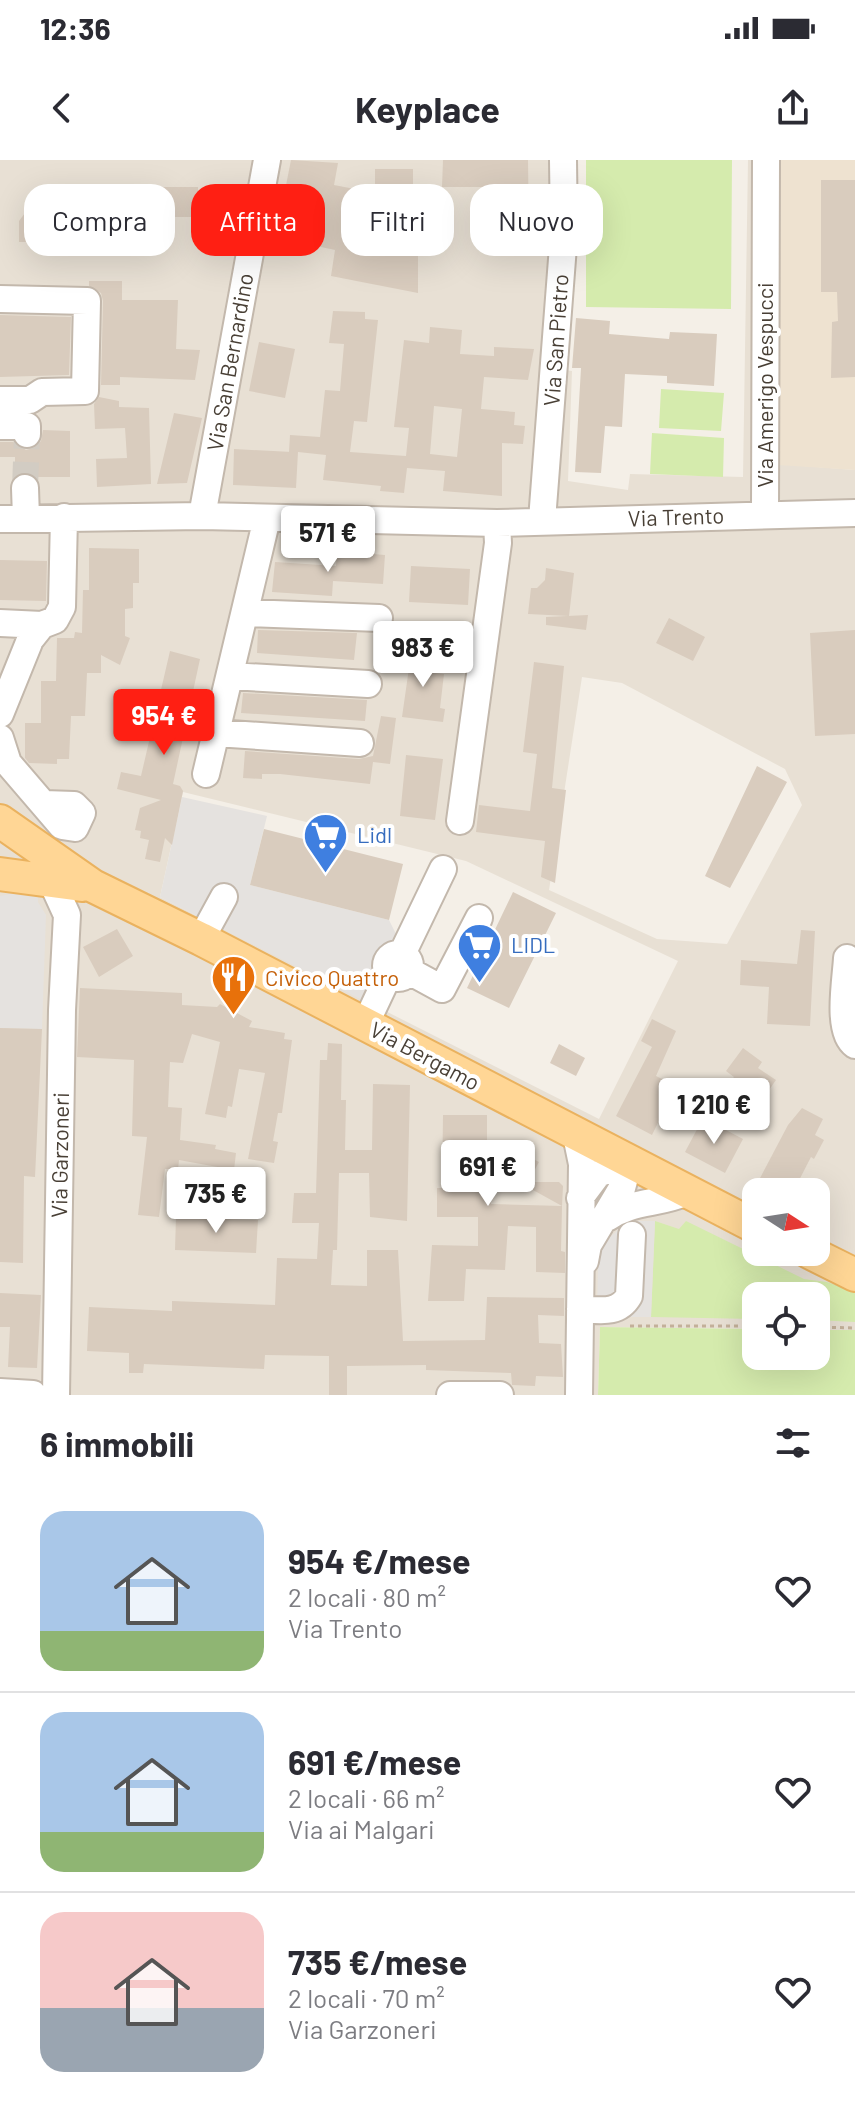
<!DOCTYPE html>
<html lang="it">
<head>
<meta charset="utf-8">
<style>
  :root { --surface:#fff; --page:#f2f2f3; --text:#2b2b33; --muted:#7c7c81; --line:#e1e1e2; --accent:#ff1f13 }
  body { margin:0; font-family:Barlow,sans-serif; background:var(--page); color:var(--text); height:100vh; display:flex; flex-direction:column; font-size:30px; white-space:nowrap }
  * { box-sizing:border-box; margin:0 }
  p { font-size:26px; color:var(--muted) }
  .icon { flex:none; width:44px; height:44px; fill:none; stroke:currentColor; stroke-width:2; stroke-linecap:round; stroke-linejoin:round }
  .map { position:relative; height:1235px; overflow:hidden }
  .drawer { display:flex; flex-direction:column; background:var(--surface); flex:1 }
  .drawer>* { flex:none }
  .hud { position:absolute; left:24px; top:24px; width:808px; height:72px; display:flex; gap:16px }
  .needle { width:52px; rotate:102deg }
  .controls { position:absolute; left:742px; top:1018px; display:grid; gap:16px }
  .controls a { display:grid; place-items:center; width:88px; height:88px; border-radius:16px; background:var(--surface); box-shadow:0 8px 32px #0002; font-size:40px }
  .price { position:absolute; translate:-50% -68px; padding:0 18px; border-radius:8px; background:#fff; color:#222; font-size:26px; line-height:52px; filter:drop-shadow(0 2px 4px #0008) }
  .price::after { content:''; position:absolute; left:50%; top:48px; width:24px; height:18px; margin-left:-12px; background:inherit; clip-path:polygon(0 0,100% 0,50% 100%) }
  .price.selected { background:var(--accent); color:#fff }
  ul { padding:0; list-style:none }
  li { display:flex; align-items:center; gap:24px; height:200px; padding:0 40px }
  li+li { border-top:2px solid var(--line) }
  li span { display:grid; place-items:center; flex:none; width:224px; height:160px; border-radius:24px; color:#555 }
  li>.icon { margin-inline-start:auto }
  span .icon { width:96px; height:96px; fill:#fffc; stroke-width:1 }
  li b { font-size:34px }
  h2 { display:flex; justify-content:space-between; align-items:center; height:96px; padding:0 40px; font-size:34px }
  .pill { padding:0 28px; border-radius:24px; background:var(--surface); box-shadow:0 8px 32px #0002; font-size:28px; line-height:72px }
  .pill.selected { background:var(--accent); color:#fff }
  .status { display:flex; justify-content:space-between; align-items:center; height:56px; padding:0 40px; background:var(--surface); direction:ltr }
  .status svg { height:22px; fill:currentColor }
  header { display:flex; justify-content:space-between; align-items:center; height:104px; padding:0 40px; background:var(--surface); font-size:36px; font-weight:700 }
  .map>svg:first-child { display:block }
  .residential { fill:#e8e0d4; fill-rule:evenodd }
  .education { fill:#eee2d0 }
  .green { fill:#d5ebad }
  .parking { fill:#e5e2df }
  .building { fill:#d9ccbe; fill-rule:evenodd }
  .lines { fill:none; stroke-linecap:round; stroke-linejoin:round }
  .minor-tunnel { stroke:#d2ccc3; stroke-width:26; stroke-dasharray:26 13; stroke-linecap:butt }
  .minor-casing { stroke:#c3b8ac; stroke-width:30 }
  .major-casing { stroke:#eab25f; stroke-width:36 }
  .path { stroke:#c3b099; stroke-width:3; stroke-dasharray:4 4; stroke-linecap:butt }
  .minor { stroke:#fff; stroke-width:26 }
  .major { stroke:#ffd695; stroke-width:32 }
  .labels { text-anchor:middle; stroke-width:8; stroke-linejoin:round; paint-order:stroke }
  .street-label { font-size:22px; fill:#483f35; stroke:#fff }
  .shop-label { font-size:22px; fill:#366cbe; stroke:#fff; text-anchor:start }
  .food-label { font-size:22px; fill:#c56008; stroke:#fff; text-anchor:start }
</style>
</head>
<body>
<div class="status"><b>12:36</b><svg viewBox="0 0 49 12"><path d="M0 12V9h3v3zM5 12V6h3v6zM10 12V3h3v9zM15 12V0h3v12zM26 1h20v11H26zM47 4h2v5h-2z"/></svg></div>
<header><svg class="icon" aria-label="back" viewBox="0 0 24 24"><path d="M15 5l-7 7 7 7"/></svg>Keyplace<svg class="icon" aria-label="share" viewBox="0 0 24 24"><path d="M12 15V3M7 8l5-5 5 5M5 13v7h14v-7"/></svg></header>
<div class="map">
<svg width="855" height="1235" viewBox="0 0 855 1235">
  <rect width="100%" height="100%" fill="#f4efe7"/>
  <!-- residential -->
  <path class="residential" d="M0 0H572L565 210 572 211 568 321 628 330 630 314 743 317 748 0H780L778 304 855 310V1170H816V1136H756V1169L600 1167 598 1235H0ZM582 517 622 523 785 609 802 645 727 784 657 779 549 730ZM183 632 466 701 678 801 599 959 160 737ZM756 1032H816V1092H756Z"/>
  <!-- education -->
  <path class="education" d="M780 0H855V310L778 305Z"/>
  <!-- green -->
  <path class="green" d="M586 0H732L731 149 586 147Z
    M661 229 724 233 721 271 659 268Z
    M652 273 724 278 723 317 650 314Z
    M655 1061 679 1069 686 1061 804 1119 827 1122 855 1132V1162L816 1160V1136H756V1159L651 1157Z
    M600 1167 756 1169V1196H816V1170H855V1235H598Z"/>
  <!-- parking -->
  <path class="parking" d="M182 637 267 656 250 725 389 760 396 774 368 843 160 737Z
    M25 731 38 732V742L46 755 42 869 0 868V736Z
    M634 1061H655L651 1157H597L598 1098 605 1082 623 1065Z"/>
  <!-- building -->
  <path class="building" d="M291 0 338 3 334 25 375 33V9H413V34H410L400 79 418 82V133L331 116 335 90 307 84V88L294 85 293 90 274 86Z
    M443 0H528L529 78H494L495 27H442Z
    M821 20H855V217L831 218 832 162 838 161 837 132H821Z
    M161 27H198V57H175L163 72 152 65H108V74L79 73 78 94 60 82H19V61L25 53H60L72 44H106L117 35H151Z
    M89 121H122V140H178L176 189 200 190 195 220 120 217V225H101L103 141 101 133 89 126Z
    M333 151 365 152V159L378 160 367 262 354 261 350 292 406 296 409 268 394 267 404 180 429 183 430 167 462 170 460 194 494 196V187L534 189 528 220 484 217 481 249 515 252 514 265 525 266 523 284 502 283V336L443 331 445 311 407 308 404 333 380 331 381 326 323 320 326 295 298 292 296 328 233 325 234 289 292 292H289L290 275 320 277 325 230 340 231 344 184 329 183ZM434 246 462 249 457 297 430 294Z
    M0 155 71 157 69 215 0 217Z
    M576 158 610 161 609 174 669 179 670 172 717 174 714 226 667 223V216L625 214 622 267 605 266 601 313 575 312 581 208H572Z
    M259 182 295 189 285 238 249 231Z
    M99 237 119 241V247L149 248 151 324 97 327 96 299 127 298 125 268 95 269 94 244Z
    M174 253 202 258 187 323 157 324Z
    M43 270 70 271V317H36L25 312 15 316V297H0V282H13L26 290 34 288 41 281Z
    M89 388 139 389V423H133V448L125 449V476L130 478 120 505 101 495V513H87L85 556H71L69 599H57V604L29 603 25 598V563H41V521H56L57 478H74L75 472 82 473 83 430H89Z
    M337 391 385 395 383 424 333 421 332 436 272 432 275 402 336 406Z
    M0 400 47 401 46 441 0 440Z
    M411 406 470 409 468 445 409 442Z
    M546 408 574 413 569 456 528 454 531 428H537L545 420Z
    M588 455 586 470 546 465V457Z
    M669 458 705 477 693 501 656 483Z
    M258 470 357 473 354 500 257 493Z
    M855 470V574L815 576 810 473Z
    M170 491 200 499 173 624 180 626 183 631 172 685 165 678 160 702 145 699 149 680 140 678 141 671 135 670 140 648 161 640 117 629 121 612 141 616Z
    M405 493 438 498 435 513 444 514 440 548 445 549 443 562 402 557 409 508 403 507Z
    M534 502 564 506 552 628 566 630 555 723 541 717 545 681 476 672 479 645 530 651 537 594 523 592Z
    M243 533 367 540 365 561 241 553Z
    M381 556 396 558 390 604 373 602 370 624 280 614H262V619L243 618 245 591 359 599 373 596Z
    M406 595 443 599 435 660 400 656Z
    M757 606 787 622 730 728 705 716Z
    M264 669 403 704 389 760 250 725Z
    M513 732 556 753 509 848 467 828Z
    M117 769 133 796 99 817 83 787Z
    M801 770 815 771 810 866 767 864 769 827 740 825 741 800 797 804Z
    M80 828 182 833V845L217 847 220 844 252 861 249 867 285 873 284 879 292 880 282 953H278L273 981 278 982 274 1003 248 999 265 913 239 909 232 947 228 946 226 958 205 954 220 882 192 874 183 903 170 902 168 947 182 948 180 980 216 985 215 989 236 993 234 1010 179 1000 178 1010 165 1009 159 1057 138 1055 147 977 132 976 134 900 77 897Z
    M652 859 676 871 656 916 676 926 652 975 616 956 652 887 641 881Z
    M0 868 42 869 35 1017 24 1016 23 1103 0 1102Z
    M328 883 342 884 341 940H346L345 990H372L373 924 410 925 407 1061 370 1057 369 1013H339L337 1090H333L331 1125 367 1126V1090H398L403 1181 485 1180 487 1137 564 1138V1156L538 1155 539 1183 561 1184 563 1217 536 1216 535 1226 512 1225 511 1213 426 1210V1205L347 1206V1235H329V1196L265 1195 264 1209 144 1204 143 1213H129V1193L87 1191 89 1147 172 1151V1141L275 1145 277 1098 317 1099 319 1063H292L294 1033H316L320 900H327Z
    M559 884 585 898 576 916 550 903Z
    M743 888 762 902 758 908 776 920 757 947 726 928 734 917 726 911Z
    M802 948 823 959 815 975 824 980 814 999 811 997 793 1032H781L759 1020 788 965Z
    M443 955H487V989L518 991 539 1002 528 1022H559L563 1026 562 1046 491 1007V1044L562 1046 561 1091 565 1092V1113L536 1112V1067L508 1066 505 1110 466 1109 464 1141H428L432 1085 478 1086V1057H437V1028H442Z
    M703 958 743 979 725 1013 685 992Z
    M176 1057 258 1060 256 1093 175 1090Z
    M0 1133 41 1135 37 1208 8 1207 10 1167H0Z"/>
  <g class="lines">
    <!-- minor-tunnel -->
    <path class="minor-tunnel" d="M25 328 27 274"/>
    <defs>
      <path id="minor" d="M0 139 87 141 85 231 42 232 30 240H0
        M0 266H27V274
        M25 328 26 358
        M765 354 766 0
        M202 356 267 0
        M0 359 202 356 497 363 855 353
        M542 360 564 73 563 0
        M245 453 379 458
        M0 463 42 465 55 460 62 447 64 357
        M230 516 368 524
        M0 554 30 480 42 465
        M216 573 360 583
        M0 578 8 603 62 666 75 668 82 653 74 645 44 644
        M206 614 267 358
        M460 661 498 383 497 363
        M51 720 67 755 62 850 56 1235
        M201 779 224 737
        M386 806a12 12 0 1 1 24 0a12 12 0 1 1-24 0Z
        M402 794 443 709
        M847 798C846 819 836 872 855 885
        M409 811 442 829 479 758
        M365 865 389 814
        M576 975 582 1004 579 1235
        M580 1038 598 1014 629 1002 622 1028 588 1085 585 1101
        M607 1058C632 1040 659 1045 687 1032
        M580 1149C599 1150 618 1155 629 1136L632 1075
        M0 1232 33 1234
        M450 1235H500"/>
      <path id="major" d="M0 661 93 726 201 779 756 1067
        M0 714 82 725
        M809 1092 855 1115"/>
    </defs>
    <!-- minor casing -->
    <use href="#minor" class="minor-casing"/>
    <!-- major casing -->
    <use href="#major" class="major-casing"/>
    <!-- path -->
    <path class="path" d="M630 1166H756
      M816 1167 855 1168"/>
    <!-- minor -->
    <use href="#minor" class="minor"/>
    <!-- major -->
    <use href="#major" class="major"/>
  </g>
  <!-- icons -->
  <defs>
    <symbol id="supermarket-pin" viewBox="-11 -11 22 30"><path d="M0 17L-7.5 6A9.5 9.5 0 1 1 7.5 6Z" fill="#3f7fe0" stroke="#fff"/><path d="M-6-5.5h2.5l.6 2H6L4.5 2H-2.5L-4.4-4H-6ZM-1.5 3.2a1.3 1.3 0 1 0 .1 0ZM3 3.2a1.3 1.3 0 1 0 .1 0Z" fill="#fff"/></symbol>
    <symbol id="restaurant-pin" viewBox="-11 -11 22 30"><path d="M0 17L-7.5 6A9.5 9.5 0 1 1 7.5 6Z" fill="#e8710a" stroke="#fff"/><path d="M-5-6h1v4h1v-4h1v4h1v-4h1v5L-1.5 .5V6h-2V.5L-5-1ZM5-6V6H3V1.5H1.5Q1.5-4 5-6Z" fill="#fff"/></symbol>
  </defs>
  <g fill-rule="evenodd">
    <use href="#supermarket-pin" x="300" y="650" width="51" height="69"/>
    <use href="#supermarket-pin" x="454" y="760" width="51" height="69"/>
    <use href="#restaurant-pin" x="208" y="792" width="51" height="69"/>
  </g>
  <g class="labels">
    <!-- street labels -->
    <g class="street-label">
      <text transform="translate(556 180) rotate(-86)" y="8">Via San Pietro</text>
      <text transform="translate(230 202) rotate(-80)" y="8">Via San Bernardino</text>
      <text transform="translate(765 225) rotate(-90)" y="8">Via Amerigo Vespucci</text>
      <text transform="translate(676 357) rotate(-2)" y="8">Via Trento</text>
      <text transform="translate(425 896) rotate(28)" y="8">Via Bergamo</text>
      <text transform="translate(60 995) rotate(-89)" y="8">Via Garzoneri</text>
    </g>
    <!-- shop labels -->
    <g class="shop-label">
      <text x="357" y="683">Lidl</text>
      <text x="511" y="793">LIDL</text>
    </g>
    <!-- food labels -->
    <g class="food-label">
      <text x="265" y="826">Civico Quattro</text>
    </g>
  </g>
</svg>
<div class="controls">
<a><svg class="needle" viewBox="-14 -14 28 28"><path d="M0-13l5 13h-10z" fill="#e53935"/><path d="M0 13l5-13h-10z" fill="#7c7c81"/></svg></a>
<a><svg class="icon" aria-label="locate" viewBox="0 0 24 24"><circle cx="12" cy="12" r="6"/><path d="M12 2v4M12 18v4M2 12h4M18 12h4"/></svg></a>
</div>
<b class="price" style="left:328px;top:414px">571 €</b>
<b class="price" style="left:423px;top:529px">983 €</b>
<b class="price selected" style="left:164px;top:597px">954 €</b>
<b class="price" style="left:714px;top:986px">1 210 €</b>
<b class="price" style="left:488px;top:1048px">691 €</b>
<b class="price" style="left:216px;top:1075px">735 €</b>
<div class="hud">
<a class="pill">Compra</a>
<a class="pill selected">Affitta</a>
<a class="pill">Filtri</a>
<a class="pill">Nuovo</a>
</div>
</div>
<section class="drawer">
<h2>6 immobili<svg class="icon" aria-label="filters" viewBox="0 0 24 24"><path d="M4 7h16M4 17h16"/><circle cx="9" cy="7" r="2"/><circle cx="15" cy="17" r="2"/></svg></h2>
<ul>
<li><span style="background:linear-gradient(#a9c7e8 75%,#8fb573 0)"><svg class="icon" aria-label="home" viewBox="0 0 24 24"><path d="M3 11l9-7 9 7M6 9v11h12V9"/></svg></span><div><b>954 €/mese</b><p>2 locali · 80 m²</p><p>Via Trento</p></div><svg class="icon" aria-label="heart" viewBox="0 0 24 24"><path d="M12 20l-8-8c-3-5 5-10 8-4 3-6 11-1 8 4z"/></svg></li>
<li><span style="background:linear-gradient(#a9c7e8 75%,#8fb573 0)"><svg class="icon" aria-label="home" viewBox="0 0 24 24"><path d="M3 11l9-7 9 7M6 9v11h12V9"/></svg></span><div><b>691 €/mese</b><p>2 locali · 66 m²</p><p>Via ai Malgari</p></div><svg class="icon" aria-label="heart" viewBox="0 0 24 24"><path d="M12 20l-8-8c-3-5 5-10 8-4 3-6 11-1 8 4z"/></svg></li>
<li><span style="background:linear-gradient(#f6c9c9 60%,#9aa5b1 0)"><svg class="icon" aria-label="home" viewBox="0 0 24 24"><path d="M3 11l9-7 9 7M6 9v11h12V9"/></svg></span><div><b>735 €/mese</b><p>2 locali · 70 m²</p><p>Via Garzoneri</p></div><svg class="icon" aria-label="heart" viewBox="0 0 24 24"><path d="M12 20l-8-8c-3-5 5-10 8-4 3-6 11-1 8 4z"/></svg></li>
</ul>
</section>
</body>
</html>
